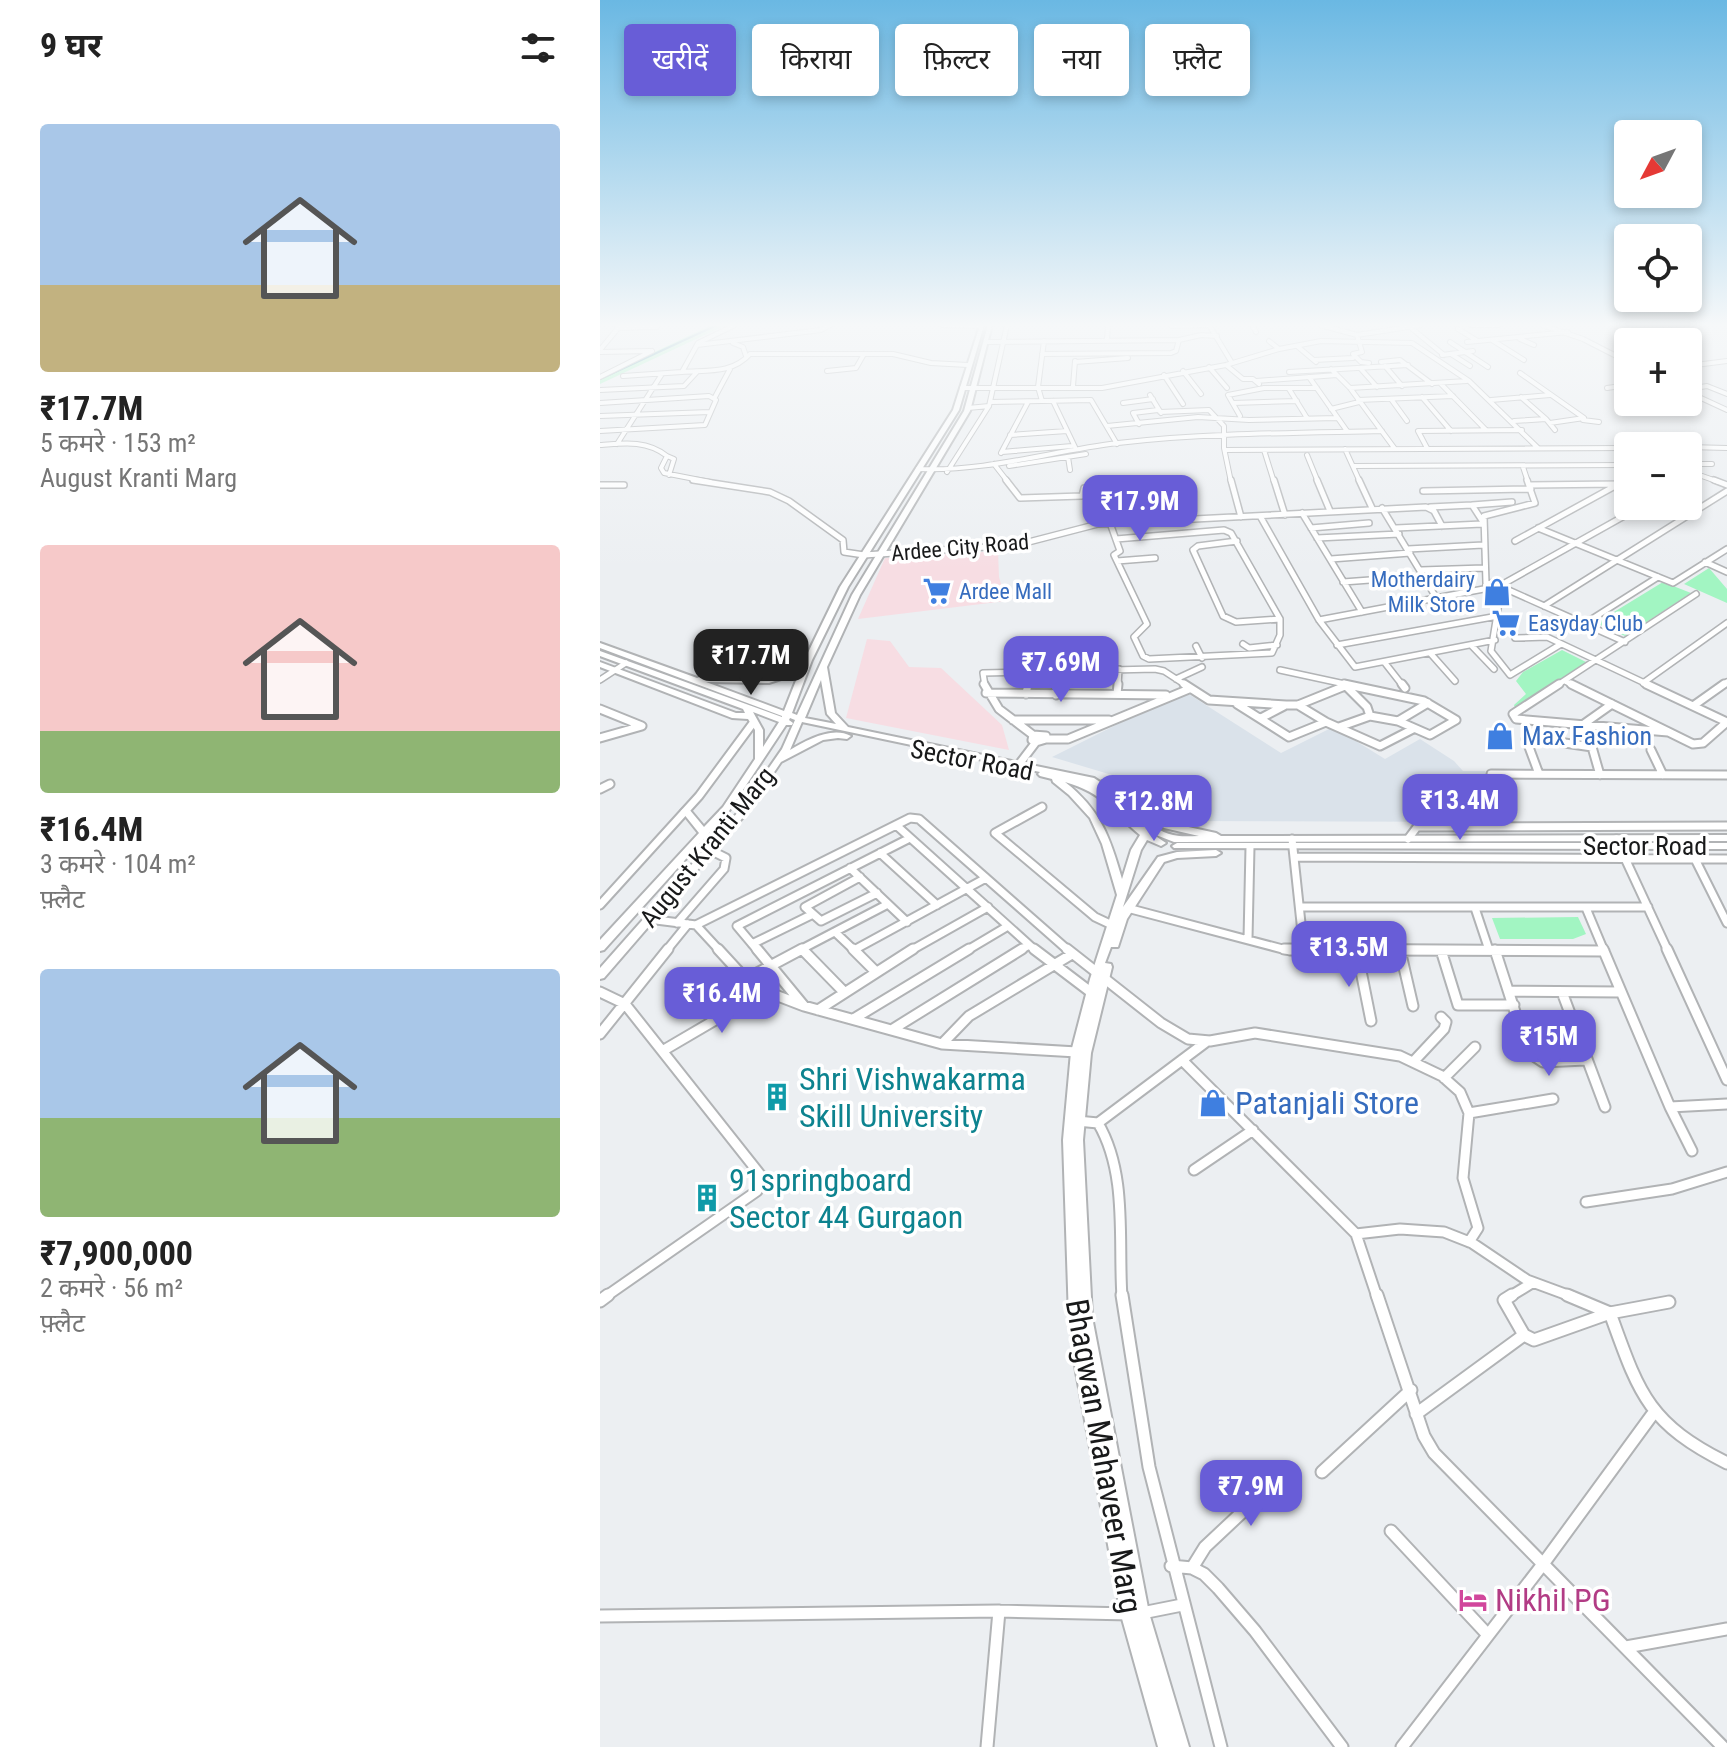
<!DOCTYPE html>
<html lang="hi">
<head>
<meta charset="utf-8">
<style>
  :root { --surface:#fff; --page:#f6f6f6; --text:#222; --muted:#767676; --accent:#685dd7 }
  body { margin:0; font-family:"Roboto Condensed","Noto Sans Devanagari",sans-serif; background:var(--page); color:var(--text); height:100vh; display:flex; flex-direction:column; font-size:30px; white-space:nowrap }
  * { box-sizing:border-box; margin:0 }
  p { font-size:26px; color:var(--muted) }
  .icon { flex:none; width:44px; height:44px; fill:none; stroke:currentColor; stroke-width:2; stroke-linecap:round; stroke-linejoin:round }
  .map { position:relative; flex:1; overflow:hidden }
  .side { display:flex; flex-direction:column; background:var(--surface); width:600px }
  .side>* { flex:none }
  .guide { position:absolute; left:24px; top:24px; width:760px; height:72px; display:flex; gap:16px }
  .needle { width:52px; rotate:229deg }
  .controls { position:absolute; left:1014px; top:120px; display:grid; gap:16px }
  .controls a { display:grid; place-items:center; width:88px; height:88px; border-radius:8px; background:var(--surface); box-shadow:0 4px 12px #0003; font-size:40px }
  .price { position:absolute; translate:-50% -68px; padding:0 18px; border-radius:16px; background:var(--accent); color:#fff; font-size:26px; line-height:52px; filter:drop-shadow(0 2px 4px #0008) }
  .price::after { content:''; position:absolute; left:50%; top:48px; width:24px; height:18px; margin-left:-12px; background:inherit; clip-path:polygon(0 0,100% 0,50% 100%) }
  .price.on { background:#222; color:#fff }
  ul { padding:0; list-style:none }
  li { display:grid; align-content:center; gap:16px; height:424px; padding:0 40px }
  li span { display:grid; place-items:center; height:248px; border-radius:8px; color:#555 }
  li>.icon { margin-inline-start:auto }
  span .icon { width:144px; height:144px; fill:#fffc; stroke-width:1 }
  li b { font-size:34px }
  h2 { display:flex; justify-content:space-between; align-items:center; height:96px; padding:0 40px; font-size:34px }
  .pill { padding:0 28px; border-radius:8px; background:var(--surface); box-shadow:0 4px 12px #0003; font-size:28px; line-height:72px }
  .pill.on { background:var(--accent); color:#fff }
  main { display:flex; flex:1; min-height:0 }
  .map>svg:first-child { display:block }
  .commercial { fill:#f7dde3 }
  .built { fill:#dae2ea }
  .green { fill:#a2f5c2 }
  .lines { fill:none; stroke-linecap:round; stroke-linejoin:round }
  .stream { stroke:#3e8da1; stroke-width:2 }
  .street-far4-casing { stroke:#b1b3b5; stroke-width:6 }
  .street-far3-casing { stroke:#b1b3b5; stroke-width:8 }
  .street-far2-casing { stroke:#b1b3b5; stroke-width:11 }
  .street-far1-casing { stroke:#b1b3b5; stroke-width:13 }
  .street-casing { stroke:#b1b3b5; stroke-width:15 }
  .secondary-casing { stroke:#b1b3b5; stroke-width:4 }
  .street-far4 { stroke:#fff; stroke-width:4 }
  .street-far3 { stroke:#fff; stroke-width:5 }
  .street-far2 { stroke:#fff; stroke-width:7 }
  .street-far1 { stroke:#fff; stroke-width:9 }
  .street { stroke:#fff; stroke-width:11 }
  .secondary { fill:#fff; fill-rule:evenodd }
  .labels { text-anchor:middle; stroke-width:7; stroke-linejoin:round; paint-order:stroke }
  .far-street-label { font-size:22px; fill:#18191a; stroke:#fff }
  .far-shop-label { font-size:22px; fill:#366cbe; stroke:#fff; text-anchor:start }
  .shop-label { font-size:26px; fill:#366cbe; stroke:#fff; text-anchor:start }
  .street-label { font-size:26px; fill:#18191a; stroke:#fff }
  .near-culture-label { font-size:32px; fill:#0d838f; stroke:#fff; text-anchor:start }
  .near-shop-label { font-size:32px; fill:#366cbe; stroke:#fff; text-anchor:start }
  .near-street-label { font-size:32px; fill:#18191a; stroke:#fff }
  .near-hotel-label { font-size:32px; fill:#b23c85; stroke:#fff; text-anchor:start }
</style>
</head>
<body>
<main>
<section class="side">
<h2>9 घर<svg class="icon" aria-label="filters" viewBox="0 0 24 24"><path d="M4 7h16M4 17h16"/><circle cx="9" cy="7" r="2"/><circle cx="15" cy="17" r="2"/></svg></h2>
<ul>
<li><span style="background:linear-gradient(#a9c7e8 65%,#c2b280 0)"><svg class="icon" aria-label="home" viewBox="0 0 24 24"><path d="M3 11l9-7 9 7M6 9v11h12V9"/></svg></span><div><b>₹17.7M</b><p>5 कमरे · 153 m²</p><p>August Kranti Marg</p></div></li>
<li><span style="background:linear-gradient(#f6c9c9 75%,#8fb573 0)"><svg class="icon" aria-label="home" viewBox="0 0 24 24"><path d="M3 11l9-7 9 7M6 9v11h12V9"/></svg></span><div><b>₹16.4M</b><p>3 कमरे · 104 m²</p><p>फ़्लैट</p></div></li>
<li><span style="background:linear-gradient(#a9c7e8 60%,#8fb573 0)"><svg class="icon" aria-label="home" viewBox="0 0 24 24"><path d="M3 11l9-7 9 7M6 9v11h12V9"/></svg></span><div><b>₹7,900,000</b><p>2 कमरे · 56 m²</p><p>फ़्लैट</p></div></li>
</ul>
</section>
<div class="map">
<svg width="1127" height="1747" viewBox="0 0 1127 1747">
  <rect width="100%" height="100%" fill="#eceff2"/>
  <!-- commercial -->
  <path class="commercial" d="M398 551 399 577 406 601 258 619 285 558Z
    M267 639 290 641 309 667 341 668 402 725 409 750 246 718Z"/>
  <!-- built -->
  <path class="built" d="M584 691 681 753 733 727 785 759 820 739 854 761 863 771H885L902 822 569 821 512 775 452 757Z"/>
  <!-- green -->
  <path class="green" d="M111 325H126L0 384V378Z
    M1109 568 1127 589V603L1084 584Z
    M1063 582 1091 593 1025 636 996 623Z
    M962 650 988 663 916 711 914 705 926 694 916 681 923 672Z
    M978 917 986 934 973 939H900L892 918Z"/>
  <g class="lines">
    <!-- stream -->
    <path class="stream" d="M0 379 117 325"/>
    <defs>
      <path id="street-far4" d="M342 325 381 326
        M609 325 632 363
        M652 325 656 332
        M720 325 757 335 821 325
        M871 325H898
        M942 325 983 339 1028 362
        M1064 325 1082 340
        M572 326 610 325
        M810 327 844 355
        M17 328 57 327
        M858 329 876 340
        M757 335 762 352 753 354 761 362 769 363
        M920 339 934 345
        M507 340 508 325
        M892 340 924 360
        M135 341 133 343 143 347 146 356
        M669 341 679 349
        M1040 341 1080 339
        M387 342 579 340 601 335 617 336
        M850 342 888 367
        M867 342 968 332
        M97 345 221 330 230 325
        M697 346 716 362
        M1088 347 1091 352 1088 362
        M0 350 19 327
        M0 352 50 351
        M442 354 571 353 576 351 579 340
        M851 354 870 366
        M842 355 873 351
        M714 360 753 358
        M475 362 528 358
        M781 362 800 360 832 384
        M626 365 643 379H653L659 384
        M785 366 802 386
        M1088 366 1127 361
        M609 367 627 388
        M760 368 777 387
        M731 369 750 388 795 449
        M227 371 256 368 264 354
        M583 371 601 394
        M82 372C108 370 132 374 150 354H293L331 363 368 365
        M689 372 808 365
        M920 373 984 418 950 423
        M564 375 583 404
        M23 376 82 372 98 343 135 325
        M0 377 52 351
        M709 377 747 431
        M656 381 737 375
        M841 384 886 430
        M473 386 475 361
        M362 388H502L626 365 679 349 721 341 812 343 869 381 938 448
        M750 388 867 381
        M1007 388 1028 385
        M689 389 707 418
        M1088 389 1107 386 1127 394
        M0 390 84 386 97 372
        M1088 392 1127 410
        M550 395 561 413
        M115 397 130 369
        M822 397 851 431
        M921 397 946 419
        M791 399 807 421
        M758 400 853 396
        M891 400 950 395
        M442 401 438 387 444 341
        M453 401 475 447
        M390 402 491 400 517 444
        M0 403 109 396 116 400 105 425 0 431
        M523 403 553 399
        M633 403 697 401
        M368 408 389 406
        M731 409 759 402
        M560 412 609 410 624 426V448L631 482
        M0 416 110 412
        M640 416 628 395 664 388H717
        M983 420 999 422
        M914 421 946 419 955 430
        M539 424 533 413 558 410
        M507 426 598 417 649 420 737 418
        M410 435 467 431
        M17 444 62 374
        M0 445C24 443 47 440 67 456L61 468 64 473 110 482
        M1088 447 1127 448
        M827 448 818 431 922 430
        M745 449 760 482
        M625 450 1028 448
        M664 450 674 482
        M402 452 472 446
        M401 453 428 402
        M707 455 718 482
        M67 456 74 459 69 475
        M468 457 470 470
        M394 464 408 482
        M1088 464H1112
        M409 466 486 454
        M754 466 1028 465
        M923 467 928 482
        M318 469C386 472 451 451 518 443 606 433 694 433 782 431
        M1088 471 1119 482
        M347 472 389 406 407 325
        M1022 482 1028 479"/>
      <path id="street-far3" d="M93 480 170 492 189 501 243 540 244 552 264 555 417 545 498 524 826 507 834 511 842 526
        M406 480 420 498 482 496 484 488
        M631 480 641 517
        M674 480 685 515
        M717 480 730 511
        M759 480 772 508
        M1114 480 1127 485
        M0 485H24
        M929 485 1018 484
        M823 491 931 489
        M830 507 872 505
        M782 508 837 599
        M702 513 762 612
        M660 516 719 620 755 667 895 640
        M883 522 872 505 912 502
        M510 523 520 551 514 555 547 624 534 637 543 656 549 659 672 653 680 635V619L631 533 624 530 516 539
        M711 528 769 523
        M796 528 882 524
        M938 528 1073 583 1127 549
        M717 538 799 534
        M637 541 598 546 593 550 623 616 636 622 680 619
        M915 541 1026 480
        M808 549 883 545
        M731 559 810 553
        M517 561 555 558
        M1105 562 1127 572
        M821 570 884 568
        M896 581 904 588 895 590 886 585Z
        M743 582 824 576
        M886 583 884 516 935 503 927 480
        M903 584 1042 506
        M904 588 1025 642
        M901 590 891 651 910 675 961 644
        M944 606 1127 491
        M719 620 889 588
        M984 624 1058 577
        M915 638 947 637 1051 686
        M643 644 649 648 677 645
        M737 645 898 616
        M871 645 894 669
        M596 646 602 658
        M831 654 855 681
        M785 663 803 686
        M680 670 754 686
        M576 679 602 667
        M0 680 26 663
        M965 681 975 686
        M1043 683 1127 623
        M385 686 383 673 555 669 564 671 587 686
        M427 686 430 670
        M457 686 458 669
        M518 686 519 669
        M956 686 1096 594
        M1122 686 1127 682"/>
      <path id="street-far2" d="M384 684 399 709 433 735
        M584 684 609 700 686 705H698L745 686
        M744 684 767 707 770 716
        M802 684 805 688
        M959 684 913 714 916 719 1068 732
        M971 684 1093 744 1103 743 1127 722
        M1046 684 1127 722
        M386 693 566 695
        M426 694 428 684
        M517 694 518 684
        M456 695 457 684
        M637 704 689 737 726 722
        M698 705 726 722 780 746 813 729
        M1093 706 1124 684
        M0 709 42 726 0 738
        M661 718 684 706
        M413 720H509
        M798 721 828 703
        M981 726 1012 704
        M739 727 770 716 798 721 830 735 856 720 824 701 744 684
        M433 735 446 736V739L436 742 432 740Z
        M446 739H468L589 689
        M926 739 939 774
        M958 742 992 747 1000 775
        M1051 750 1063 775
        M420 763 436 742
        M891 774 1127 775
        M0 789 10 784
        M442 807 395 833 495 917 512 925
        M296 825 436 951
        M692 839 704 951
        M808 839 817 827 1127 826
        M1016 839 1068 951
        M280 853 337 905
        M694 857 1127 859
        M1095 859 1127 923
        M250 868 307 922
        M260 877 205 907 221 921 277 893
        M0 905 99 796 153 723
        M701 907H1048
        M875 908 889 950
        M986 908 1004 951
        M531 909 690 951H1004
        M48 919 96 925 120 951
        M77 923 124 869 126 858 110 850
        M96 925 310 818 319 819 469 951
        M235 932 255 951
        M648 939 650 847
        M152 944 211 915
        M202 949 204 951
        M254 950 386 878
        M66 951 88 924
        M158 951 137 926 310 838
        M198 951 288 904
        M310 951 388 907
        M366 951 408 926
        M419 951 429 945"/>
      <path id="street-far1" d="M118 949 152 986 204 1006 342 1044 477 1052
        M157 949 204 1006
        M202 949 243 991
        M253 949 275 971
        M434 949 492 993
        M467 949 561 1023 588 1039 610 1041 655 1033 800 1056 842 1076 860 1092 869 1113 863 1178 878 1228 869 1242
        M684 949 1004 951
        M1003 949 1070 1107 1092 1151
        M1067 949 1127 1080
        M800 950 813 1006
        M841 950 858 1005H914
        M895 950 928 1052 943 1062 985 1060
        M757 951 771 1021
        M146 979 202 949
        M909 991 1021 992
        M0 992 25 1004 162 1177 157 1191 5 1297
        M962 992 1005 1107
        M218 1010 313 949
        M255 1018 369 949
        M293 1029 422 949
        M0 1034 68 949
        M342 1044 369 1016 472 954
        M64 1050 163 992
        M582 1060 756 1234 777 1297
        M814 1061 844 1029 846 1022 841 1017
        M844 1078 875 1047
        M1070 1107 1127 1104
        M869 1113 953 1099
        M477 1121 498 1123C528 1174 518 1240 522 1297
        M498 1123 606 1042
        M594 1170 653 1130
        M986 1202 1072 1189 1127 1172
        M756 1234 800 1229 844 1232 872 1243 927 1280 973 1297
        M909 1297 932 1283"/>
      <path id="street" d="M522 1295 549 1467 621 1747
        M777 1295 824 1436 834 1453 1123 1747
        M912 1295 904 1300 924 1335 934 1340 1010 1313 1069 1302
        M967 1295 1010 1313C1039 1393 1047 1423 1127 1463
        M0 1301 8 1295
        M816 1414 924 1335
        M722 1472 811 1390
        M791 1531 888 1635
        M571 1566 592 1568 604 1574 618 1588 655 1631 742 1747
        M592 1568 605 1547 687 1470
        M542 1613 582 1605
        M0 1616 399 1611 530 1614
        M1026 1647 1127 1629
        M387 1747 399 1611
        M802 1747 943 1564 1052 1415"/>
      <path id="secondary" d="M380 325H384L359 410 248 587 212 660 192 713 197 715 252 595 364 411 388 325H392L370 411 260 595 227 667 235 713 248 727 494 778 500 782 503 781 521 786 570 823 616 833 621 836 1127 835V841L574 842 551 833 566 843 561 846 547 840 541 850 523 907 558 857 577 852 616 850 621 853 616 856 577 858 564 862 527 919 518 947H511L505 963 511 964 512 967 491 1053 483 1140 492 1317 549 1613 589 1747H558L521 1615 476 1372 469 1318 463 1140 471 1052 490 979 517 895 502 844 490 818 469 795 453 782 452 779 440 776 438 774 440 772 202 722 190 750C207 740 232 726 251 736L247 739 238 738 223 740 181 762 145 815 4 978 0 979V968L139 811 182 749 195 720 190 718 189 720 193 723 192 725H186L129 811 4 950 0 951V940L99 833 83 813 81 811 83 809H89L104 827 123 807 155 759V730L148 719 132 718 0 667V662L136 713H145L143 709 0 656V651L182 717V716L0 648V643L97 678 100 677 168 679 201 667 240 587 353 410ZM199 673 184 711 106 682 169 683ZM221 680 227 714 236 724 205 718ZM153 712 179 722 163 747V730ZM465 782C504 793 511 811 540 835L531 850 522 879C510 837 500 809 465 782ZM509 789 515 790 564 828 599 836C590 836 581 837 573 835 548 829 528 804 509 789Z
        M577 843H1127V849L574 848 572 846Z"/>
    </defs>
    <!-- street-far4 casing -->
    <use href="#street-far4" class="street-far4-casing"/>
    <!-- street-far3 casing -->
    <use href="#street-far3" class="street-far3-casing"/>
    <!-- street-far2 casing -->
    <use href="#street-far2" class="street-far2-casing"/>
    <!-- street-far1 casing -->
    <use href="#street-far1" class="street-far1-casing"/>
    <!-- street casing -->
    <use href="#street" class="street-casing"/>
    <!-- secondary casing -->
    <use href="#secondary" class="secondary-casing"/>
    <!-- street-far4 -->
    <use href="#street-far4" class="street-far4"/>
    <!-- street-far3 -->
    <use href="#street-far3" class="street-far3"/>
    <!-- street-far2 -->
    <use href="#street-far2" class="street-far2"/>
    <!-- street-far1 -->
    <use href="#street-far1" class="street-far1"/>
    <!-- street -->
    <use href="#street" class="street"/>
    <!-- secondary -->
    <use href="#secondary" class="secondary"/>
  </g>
  <!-- sky -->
  <linearGradient id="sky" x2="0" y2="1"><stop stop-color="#6ab8e3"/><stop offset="0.57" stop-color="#f6f8f9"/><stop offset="1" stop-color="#f6f8f9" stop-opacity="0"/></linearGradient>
  <rect width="1127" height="570" fill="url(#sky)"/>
  <!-- icons -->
  <defs>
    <symbol id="supermarket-bare" viewBox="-9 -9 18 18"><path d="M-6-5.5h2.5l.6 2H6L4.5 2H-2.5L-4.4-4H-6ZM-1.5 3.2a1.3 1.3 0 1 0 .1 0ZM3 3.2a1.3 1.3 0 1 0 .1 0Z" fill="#3f7fe0" stroke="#fff" stroke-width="2.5" paint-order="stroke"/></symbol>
    <symbol id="shop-bare" viewBox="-9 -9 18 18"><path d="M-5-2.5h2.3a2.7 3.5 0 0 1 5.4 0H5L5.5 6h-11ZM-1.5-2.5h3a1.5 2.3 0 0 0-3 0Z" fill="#3f7fe0" stroke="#fff" stroke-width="2.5" paint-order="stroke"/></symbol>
    <symbol id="building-bare" viewBox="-9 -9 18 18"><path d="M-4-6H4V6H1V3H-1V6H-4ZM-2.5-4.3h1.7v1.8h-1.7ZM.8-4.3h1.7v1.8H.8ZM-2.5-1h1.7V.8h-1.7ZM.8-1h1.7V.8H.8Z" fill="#0f9aa8" stroke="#fff" stroke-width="2.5" paint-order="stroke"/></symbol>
    <symbol id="hotel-bare" viewBox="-9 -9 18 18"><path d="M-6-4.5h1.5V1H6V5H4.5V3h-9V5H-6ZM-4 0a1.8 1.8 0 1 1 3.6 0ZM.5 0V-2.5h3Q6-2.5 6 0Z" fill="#d1479c" stroke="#fff" stroke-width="2.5" paint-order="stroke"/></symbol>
  </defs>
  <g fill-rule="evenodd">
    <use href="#supermarket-bare" x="317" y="571" width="40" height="40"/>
    <use href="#shop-bare" x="877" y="572" width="40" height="40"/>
    <use href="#supermarket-bare" x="886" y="603" width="40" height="40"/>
    <use href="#shop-bare" x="880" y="716" width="40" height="40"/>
    <use href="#building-bare" x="157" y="1077" width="40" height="40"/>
    <use href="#shop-bare" x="593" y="1083" width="40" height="40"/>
    <use href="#building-bare" x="87" y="1178" width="40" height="40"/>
    <use href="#hotel-bare" x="853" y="1580" width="40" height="40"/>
  </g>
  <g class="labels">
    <!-- far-street labels -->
    <g class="far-street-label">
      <text transform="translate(360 547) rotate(-5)" y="8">Ardee City Road</text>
    </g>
    <!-- far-shop labels -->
    <g class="far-shop-label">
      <text x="875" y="587" text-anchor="end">Motherdairy<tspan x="875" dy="25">Milk Store</tspan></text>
      <text x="359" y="599">Ardee Mall</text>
      <text x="928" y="631">Easyday Club</text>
    </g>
    <!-- shop labels -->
    <g class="shop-label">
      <text x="922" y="745">Max Fashion</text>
    </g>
    <!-- street labels -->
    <g class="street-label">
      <text transform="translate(372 760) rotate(11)" y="9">Sector Road</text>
      <text x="1045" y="855">Sector Road</text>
      <text transform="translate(107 847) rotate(-51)" y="9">August Kranti Marg</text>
    </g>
    <!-- near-culture labels -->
    <g class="near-culture-label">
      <text x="199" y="1090">Shri Vishwakarma<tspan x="199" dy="37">Skill University</tspan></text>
      <text x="129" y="1191">91springboard<tspan x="129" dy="37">Sector 44 Gurgaon</tspan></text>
    </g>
    <!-- near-shop labels -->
    <g class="near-shop-label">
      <text x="635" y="1114">Patanjali Store</text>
    </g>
    <!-- near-street labels -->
    <g class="near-street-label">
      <text transform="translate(504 1456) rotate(80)" y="11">Bhagwan Mahaveer Marg</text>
    </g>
    <!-- near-hotel labels -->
    <g class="near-hotel-label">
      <text x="895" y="1611">Nikhil PG</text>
    </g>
  </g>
</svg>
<div class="controls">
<a><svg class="needle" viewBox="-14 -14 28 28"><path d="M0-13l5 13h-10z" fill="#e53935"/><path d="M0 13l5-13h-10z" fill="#767676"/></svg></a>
<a><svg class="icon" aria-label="locate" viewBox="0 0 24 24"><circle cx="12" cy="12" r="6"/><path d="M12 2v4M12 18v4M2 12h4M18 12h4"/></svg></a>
<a>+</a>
<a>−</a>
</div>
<b class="price" style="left:540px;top:543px">₹17.9M</b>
<b class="price on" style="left:151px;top:697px">₹17.7M</b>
<b class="price" style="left:461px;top:704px">₹7.69M</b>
<b class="price" style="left:860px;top:842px">₹13.4M</b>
<b class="price" style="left:554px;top:843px">₹12.8M</b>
<b class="price" style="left:749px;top:989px">₹13.5M</b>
<b class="price" style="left:122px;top:1035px">₹16.4M</b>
<b class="price" style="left:949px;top:1078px">₹15M</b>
<b class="price" style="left:651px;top:1528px">₹7.9M</b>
<div class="guide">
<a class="pill on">खरीदें</a>
<a class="pill">किराया</a>
<a class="pill">फ़िल्टर</a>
<a class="pill">नया</a>
<a class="pill">फ़्लैट</a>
</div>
</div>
</main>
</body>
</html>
